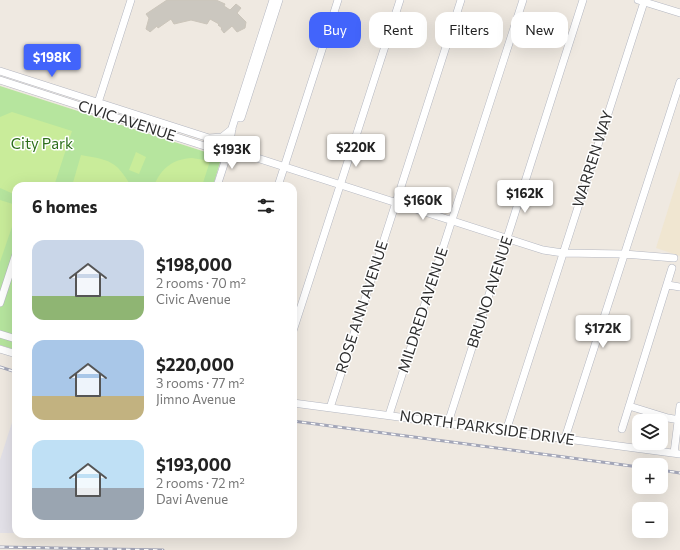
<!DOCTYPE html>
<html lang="en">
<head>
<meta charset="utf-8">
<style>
  :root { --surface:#fff; --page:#f6f6f6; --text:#222; --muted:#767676; --accent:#4264fb }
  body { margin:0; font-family:Commissioner,sans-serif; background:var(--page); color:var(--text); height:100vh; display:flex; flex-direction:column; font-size:15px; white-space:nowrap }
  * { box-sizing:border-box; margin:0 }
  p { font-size:13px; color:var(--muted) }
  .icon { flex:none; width:22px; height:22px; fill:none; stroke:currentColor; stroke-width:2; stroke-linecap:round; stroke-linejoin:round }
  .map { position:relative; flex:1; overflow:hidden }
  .details { position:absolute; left:12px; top:182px; width:285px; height:356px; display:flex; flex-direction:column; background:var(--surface); border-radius:12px; box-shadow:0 4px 16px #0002 }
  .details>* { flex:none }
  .hud { position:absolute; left:309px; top:12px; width:311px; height:36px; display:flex; gap:8px }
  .tools { position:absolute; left:632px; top:414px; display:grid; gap:8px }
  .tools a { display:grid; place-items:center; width:36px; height:36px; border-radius:8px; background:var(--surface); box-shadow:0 4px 16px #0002; font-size:20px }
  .price { position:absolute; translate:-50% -34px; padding:0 9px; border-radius:4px; background:#fff; color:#222; font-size:13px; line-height:26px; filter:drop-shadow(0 1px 2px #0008) }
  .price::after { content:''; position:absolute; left:50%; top:24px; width:12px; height:9px; margin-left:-6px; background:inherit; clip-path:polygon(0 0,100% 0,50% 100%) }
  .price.on { background:var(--accent); color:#fff }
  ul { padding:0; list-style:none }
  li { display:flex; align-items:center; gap:12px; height:100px; padding:0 20px }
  li span { display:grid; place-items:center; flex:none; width:112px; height:80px; border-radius:12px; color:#555 }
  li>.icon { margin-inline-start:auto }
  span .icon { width:48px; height:48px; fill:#fffc; stroke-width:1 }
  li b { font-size:17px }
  h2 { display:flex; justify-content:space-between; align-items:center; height:48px; padding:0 20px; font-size:17px }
  .chip { padding:0 14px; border-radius:12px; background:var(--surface); box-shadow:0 4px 16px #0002; font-size:14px; line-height:36px }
  .chip.on { background:var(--accent); color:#fff }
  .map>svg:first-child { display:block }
  .industrial { fill:#e3e1e8 }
  .education { fill:#f0e6d1 }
  .green { fill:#b6e59e }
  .pitch { fill:#c9ec9a }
  .building { fill:#cbc7bf; stroke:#cbc5ba }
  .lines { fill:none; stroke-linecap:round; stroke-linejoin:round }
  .minor-casing { stroke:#b4b7c1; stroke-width:8 }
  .minor { stroke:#fff; stroke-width:7 }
  .rail-casing { stroke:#a3a6b8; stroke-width:3 }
  .rail { stroke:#fff; stroke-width:1.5; stroke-dasharray:4.5; stroke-linecap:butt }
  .labels { text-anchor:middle; stroke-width:3; stroke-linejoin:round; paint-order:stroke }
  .street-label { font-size:15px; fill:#2e2e2e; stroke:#fff }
  .park-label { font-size:15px; fill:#2c6e1b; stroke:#fff }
</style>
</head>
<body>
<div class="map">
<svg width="680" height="550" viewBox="0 0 680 550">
  <rect width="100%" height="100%" fill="#efe9e1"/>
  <!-- industrial -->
  <path class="industrial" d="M16 410V533H0V460Z
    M76 534H256L255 536Z"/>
  <!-- education -->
  <path class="education" d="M680 171V256L656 248Z"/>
  <!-- green -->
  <path class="green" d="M0 86 218 156 221 159 213 186H16V350L0 345Z"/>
  <!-- pitch -->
  <path class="pitch" d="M12 112 72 131 54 186H16V195L0 188V117Z
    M136 152 146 157 139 174 129 170Z
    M81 155C109 160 116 160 131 186H72Z
    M192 158 210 161 202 186H154C161 168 173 159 192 158Z
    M0 200 16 205V215L0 262Z"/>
  <!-- building -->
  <path class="building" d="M167 0H216L225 4 224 6 230 10 236 4 241 8 237 13 246 22 245 28 237 32 232 26 224 33 221 29 222 28 218 25 219 24 210 19 207 24 191 20 174 24 171 19 158 28 157 26 150 32 149 31 146 29 149 18 146 14Z"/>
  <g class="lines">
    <defs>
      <path id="minor" d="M638 0 680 13
        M0 71 209 138 223 144 229 149 543 250 563 253 624 254 674 258
        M0 80 220 151 229 149
        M97 106 131 0
        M236 117 241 118 279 0
        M209 138 222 137 232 129
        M217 186 229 149 232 128 273 0
        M278 186 338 0
        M668 285 680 287
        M0 303 16 254
        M293 331 400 0
        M0 334 16 339
        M0 349 16 354
        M293 403 680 454
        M629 406 668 418 680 420
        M330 408 461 0
        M389 415 523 0
        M448 423 583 0
        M622 429 672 268
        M506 431 644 2
        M565 438 680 82
        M674 453 680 406"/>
    </defs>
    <!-- minor casing -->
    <use href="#minor" class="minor-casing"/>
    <!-- minor -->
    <use href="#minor" class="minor"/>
    <defs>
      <path id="rail" d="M0 367 16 372
        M293 421 639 467
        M661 470 680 473
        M0 547 163 550"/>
    </defs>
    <!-- rail casing -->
    <use href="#rail" class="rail-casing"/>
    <!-- rail -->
    <use href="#rail" class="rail"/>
  </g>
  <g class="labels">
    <!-- street labels -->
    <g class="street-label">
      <text transform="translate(127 121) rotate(18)" y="5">CIVIC AVENUE</text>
      <text transform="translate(593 159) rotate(-72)" y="5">WARREN WAY</text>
      <text transform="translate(490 292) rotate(-72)" y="5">BRUNO AVENUE</text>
      <text transform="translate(362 307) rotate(-72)" y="5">ROSE ANN AVENUE</text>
      <text transform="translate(423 310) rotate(-72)" y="5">MILDRED AVENUE</text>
      <text transform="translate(487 428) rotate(8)" y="5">NORTH PARKSIDE DRIVE</text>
    </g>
    <!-- park labels -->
    <g class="park-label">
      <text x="42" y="149">City Park</text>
    </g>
  </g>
</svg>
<div class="tools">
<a><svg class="icon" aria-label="layers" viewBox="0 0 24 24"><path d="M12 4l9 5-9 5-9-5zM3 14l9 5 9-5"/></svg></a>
<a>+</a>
<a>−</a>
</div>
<b class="price on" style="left:52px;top:78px">$198K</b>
<b class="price" style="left:356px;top:168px">$220K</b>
<b class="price" style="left:232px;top:170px">$193K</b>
<b class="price" style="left:525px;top:214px">$162K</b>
<b class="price" style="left:423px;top:221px">$160K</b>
<b class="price" style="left:603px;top:349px">$172K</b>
<div class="hud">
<a class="chip on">Buy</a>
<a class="chip">Rent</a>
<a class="chip">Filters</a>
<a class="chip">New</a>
</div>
<section class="details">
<h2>6 homes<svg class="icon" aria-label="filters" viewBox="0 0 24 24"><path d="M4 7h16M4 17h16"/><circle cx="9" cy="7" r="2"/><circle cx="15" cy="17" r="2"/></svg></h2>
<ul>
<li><span style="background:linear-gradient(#c9d6e8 70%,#8fb573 0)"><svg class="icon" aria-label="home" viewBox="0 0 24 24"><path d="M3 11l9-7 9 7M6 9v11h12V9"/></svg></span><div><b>$198,000</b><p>2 rooms · 70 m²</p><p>Civic Avenue</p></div></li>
<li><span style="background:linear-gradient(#a9c7e8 70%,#c2b280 0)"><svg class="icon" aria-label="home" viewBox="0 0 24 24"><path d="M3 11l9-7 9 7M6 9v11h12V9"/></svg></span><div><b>$220,000</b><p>3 rooms · 77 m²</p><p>Jimno Avenue</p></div></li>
<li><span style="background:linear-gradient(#bfe0f5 60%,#9aa5b1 0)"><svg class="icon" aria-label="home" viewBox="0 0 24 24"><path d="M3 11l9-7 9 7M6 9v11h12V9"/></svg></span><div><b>$193,000</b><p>2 rooms · 72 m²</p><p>Davi Avenue</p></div></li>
</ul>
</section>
</div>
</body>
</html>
